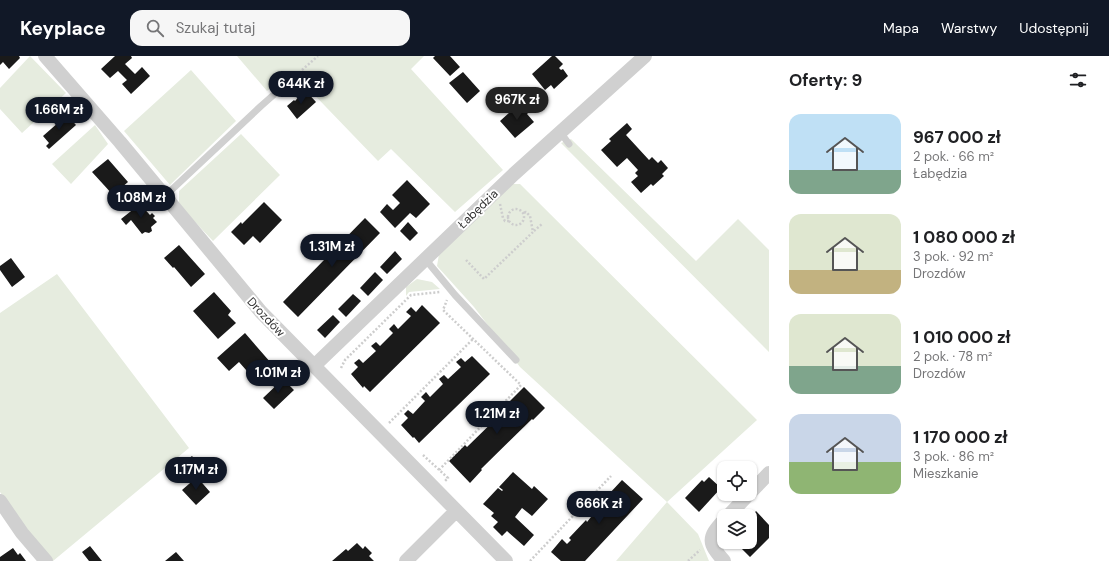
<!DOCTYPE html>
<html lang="pl">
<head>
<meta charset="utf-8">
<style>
  :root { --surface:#fff; --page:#f6f6f6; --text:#202124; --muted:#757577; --accent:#111827 }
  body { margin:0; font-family:"DM Sans",sans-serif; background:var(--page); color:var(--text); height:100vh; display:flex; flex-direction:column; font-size:15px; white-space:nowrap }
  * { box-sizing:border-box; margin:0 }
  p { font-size:13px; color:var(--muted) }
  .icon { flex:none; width:22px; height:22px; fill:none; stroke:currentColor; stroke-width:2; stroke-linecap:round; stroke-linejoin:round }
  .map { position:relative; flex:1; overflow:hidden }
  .details { display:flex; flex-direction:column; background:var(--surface); width:340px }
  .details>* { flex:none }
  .fabs { position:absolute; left:717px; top:405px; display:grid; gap:8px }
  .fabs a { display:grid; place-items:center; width:40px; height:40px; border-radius:8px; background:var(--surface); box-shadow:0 1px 3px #0004; font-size:20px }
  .price { position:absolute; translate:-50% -34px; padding:0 9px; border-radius:14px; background:var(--accent); color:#fff; font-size:13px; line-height:26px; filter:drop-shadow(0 1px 2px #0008) }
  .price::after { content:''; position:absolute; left:50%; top:24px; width:12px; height:9px; margin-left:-6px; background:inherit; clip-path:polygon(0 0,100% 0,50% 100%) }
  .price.on { background:#222; color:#fff }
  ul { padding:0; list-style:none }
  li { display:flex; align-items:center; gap:12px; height:100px; padding:0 20px }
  li span { display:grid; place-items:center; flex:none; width:112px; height:80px; border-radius:12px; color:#555 }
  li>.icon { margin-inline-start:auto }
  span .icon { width:48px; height:48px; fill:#fffc; stroke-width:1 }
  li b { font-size:17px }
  h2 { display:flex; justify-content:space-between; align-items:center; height:48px; padding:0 20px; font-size:17px }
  header { display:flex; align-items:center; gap:24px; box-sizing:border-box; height:56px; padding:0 20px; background:var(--accent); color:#fff }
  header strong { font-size:19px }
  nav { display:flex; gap:22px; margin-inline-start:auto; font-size:14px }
  .search { width:280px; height:36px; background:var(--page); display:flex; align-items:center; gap:10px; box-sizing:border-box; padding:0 14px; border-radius:12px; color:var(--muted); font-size:15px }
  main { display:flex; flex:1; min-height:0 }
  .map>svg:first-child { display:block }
  .green { fill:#e6ecdf }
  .building { fill:#1a1a1a }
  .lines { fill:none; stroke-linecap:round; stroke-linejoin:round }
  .path { stroke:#cdcdcd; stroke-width:2.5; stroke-dasharray:2 2; stroke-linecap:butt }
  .lane { stroke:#d0d0d0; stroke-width:7 }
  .street { stroke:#d0d0d0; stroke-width:14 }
  .labels { text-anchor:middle; stroke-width:4; stroke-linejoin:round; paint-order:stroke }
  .street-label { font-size:12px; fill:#333; stroke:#fff }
</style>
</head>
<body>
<header>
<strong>Keyplace</strong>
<div class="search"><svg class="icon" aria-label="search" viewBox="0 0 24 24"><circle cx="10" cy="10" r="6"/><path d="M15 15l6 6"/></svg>Szukaj tutaj</div>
<nav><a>Mapa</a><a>Warstwy</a><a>Udostępnij</a></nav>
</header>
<main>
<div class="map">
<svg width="769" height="505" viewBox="0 0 769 505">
  <rect width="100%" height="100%" fill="#fff"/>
  <!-- green -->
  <path class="green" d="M30 0 66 37 22 77 0 53V32Z
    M237 0H424L411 13 503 114 455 156 391 93 378 105 300 24 290 16 267 35Z
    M191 14 236 65 170 129 124 75Z
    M95 69 108 88 71 128 52 108Z
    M241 78 280 119 213 185 179 149V135Z
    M571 83 696 205 738 163 769 194V296L561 87Z
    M512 128H520L757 364 667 446 698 478 709 505H616L667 446 520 311 474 251 437 210 439 198Z
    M57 218 189 392 53 505 20 465 0 436V257Z
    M417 223 432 226 440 233 409 236 406 240V231Z"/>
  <!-- building -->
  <path class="building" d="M0 0H19L20 2 9 13 3 6 0 9Z
    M115 0H131L132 2 125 8 135 18 142 11 150 20 131 38 122 28 127 24 118 15 110 22 101 13Z
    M435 0H450L460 11 450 20 433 2Z
    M552 0H555L563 8 559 12 561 14 563 13 568 20 554 33 551 29 545 34 532 18Z
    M463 16 480 35 467 47 449 27Z
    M305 34 316 46 297 63 287 50 294 44 295 45Z
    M518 49 523 54 526 52 529 56 527 58 534 66 515 82 500 65Z
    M67 59 76 69 49 93 46 90 49 87 43 80Z
    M627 67 632 73 626 79 649 104 652 101 658 107 661 104 668 112 662 118 664 120 653 130 651 128 641 137 631 126 638 120 635 117 638 114 627 102 617 111 601 94 611 85 609 83Z
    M108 103 128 126 113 139 92 116Z
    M407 124 430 148 416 162 410 157 395 172 380 156 387 148 393 154 400 147 392 139Z
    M264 146 282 164 260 187 253 180 244 189 231 176 241 166 242 168Z
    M140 148 150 159 152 157 155 160 153 162 157 166 151 171 152 175 149 177 145 176 142 178 131 164 126 169 121 163Z
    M365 162 380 177 298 261 283 246Z
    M408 166 418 177 410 185 400 175Z
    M179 189 205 218 191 231 174 211 173 212 164 202Z
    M395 195 402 203 387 218 380 211Z
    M11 202 25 221 12 231 0 214V210Z
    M375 216 383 224 368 240 360 232Z
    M214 236 231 255 228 259 236 267 218 283 193 255Z
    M353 238 361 245 346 261 338 253Z
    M422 249 440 267 370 336 364 330 363 332 351 318 358 311 354 307 359 303 363 307 376 295 371 290 376 286 380 290 393 277 389 273 394 268 398 273 411 260 406 256 411 251 416 256Z
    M333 259 340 266 325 282 317 274Z
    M245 277 271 307 254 323 239 306 229 315 217 302Z
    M472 300 490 318 419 387 414 381 413 382 401 369 408 362 404 358 408 354 413 358 425 345 421 341 426 336 430 341 443 328 439 323 444 319 448 323 461 311 456 306 461 302 465 306Z
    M283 323 294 334 274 353 263 342Z
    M524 331 545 352 533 364 532 363 481 413 482 414 470 427 449 405 465 389 467 391 510 349 508 347Z
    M192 400 200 410 190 418 182 408Z
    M513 416 532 433 534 430 548 443 532 460 522 452 515 461 534 479 524 490 507 475 502 480 493 471 498 466 491 460 494 457 483 448 498 432 502 435 503 434 499 431Z
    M197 421 210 436 196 449 182 434Z
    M709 421 721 432 699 456 685 442 702 424 704 426Z
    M622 424 643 443 585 505H561L551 496 562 483 567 488 571 484 569 482 586 464 587 466 591 461 589 460 606 442 607 444 611 440 609 438Z
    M756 455 769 469V482L750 501 735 486H750V461Z
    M357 487 363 493 365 490 372 497 369 500 374 505H332L346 493 348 495Z
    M90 490 102 505H89L82 496Z
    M13 492 18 499 20 497 26 505H0V501Z
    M176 496 184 505H165Z"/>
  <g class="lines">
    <!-- path -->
    <path class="path" d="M302 14 318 0
      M500 148 503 162 505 165H510
      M508 161a8 8 0 1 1 16 0a8 8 0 1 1-16 0Z
      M534 175 542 168
      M466 204 484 223 533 176 530 160 526 156 523 157
      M341 312 345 304 411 239 440 236
      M389 367 473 283
      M423 399 448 422 445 425
      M439 414 521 329 443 254 447 244
      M530 505 611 420
      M688 505 700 494"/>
    <!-- lane -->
    <path class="lane" d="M560 76 569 88
      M165 140 261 50 295 20
      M426 204 455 239 516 304"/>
    <!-- street -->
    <path class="street" d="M45 0 120 86 261 256 506 505
      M314 310 514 118 645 0
      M750 437 769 417
      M0 445 22 477 46 505
      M728 460 749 438
      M724 464C707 482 708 487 724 505
      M406 505 456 455"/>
  </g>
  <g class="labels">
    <!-- street labels -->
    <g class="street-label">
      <text transform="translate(478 153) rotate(-44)" y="4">Łabędzia</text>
      <text transform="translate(266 261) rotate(47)" y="4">Drozdów</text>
    </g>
  </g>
</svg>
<div class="fabs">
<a><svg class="icon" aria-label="locate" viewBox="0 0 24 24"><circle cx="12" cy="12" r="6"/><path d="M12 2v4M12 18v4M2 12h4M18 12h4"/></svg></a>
<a><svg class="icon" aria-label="layers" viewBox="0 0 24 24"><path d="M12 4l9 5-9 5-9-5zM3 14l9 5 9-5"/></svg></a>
</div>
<b class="price" style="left:301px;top:49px">644K zł</b>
<b class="price on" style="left:517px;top:65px">967K zł</b>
<b class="price" style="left:59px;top:75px">1.66M zł</b>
<b class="price" style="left:141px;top:163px">1.08M zł</b>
<b class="price" style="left:332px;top:212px">1.31M zł</b>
<b class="price" style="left:278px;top:338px">1.01M zł</b>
<b class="price" style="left:497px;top:379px">1.21M zł</b>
<b class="price" style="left:196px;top:435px">1.17M zł</b>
<b class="price" style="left:599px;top:469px">666K zł</b>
</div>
<section class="details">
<h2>Oferty: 9<svg class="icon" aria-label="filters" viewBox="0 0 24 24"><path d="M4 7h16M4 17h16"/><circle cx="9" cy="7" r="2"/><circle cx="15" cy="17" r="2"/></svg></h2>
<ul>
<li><span style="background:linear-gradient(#bfe0f5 70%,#7fa58c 0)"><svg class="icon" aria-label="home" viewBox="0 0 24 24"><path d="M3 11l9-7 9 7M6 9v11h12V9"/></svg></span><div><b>967 000 zł</b><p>2 pok. · 66 m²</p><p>Łabędzia</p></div></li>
<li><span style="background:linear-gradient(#dfe7d0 70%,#c2b280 0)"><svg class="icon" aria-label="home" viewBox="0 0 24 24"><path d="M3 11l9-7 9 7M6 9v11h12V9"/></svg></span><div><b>1 080 000 zł</b><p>3 pok. · 92 m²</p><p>Drozdów</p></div></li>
<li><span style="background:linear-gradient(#dfe7d0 65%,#7fa58c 0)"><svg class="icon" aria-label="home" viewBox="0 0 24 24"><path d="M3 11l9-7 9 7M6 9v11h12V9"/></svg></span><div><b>1 010 000 zł</b><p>2 pok. · 78 m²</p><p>Drozdów</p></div></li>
<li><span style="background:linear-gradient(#c9d6e8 60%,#8fb573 0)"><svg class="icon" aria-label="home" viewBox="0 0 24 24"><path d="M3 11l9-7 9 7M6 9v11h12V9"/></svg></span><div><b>1 170 000 zł</b><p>3 pok. · 86 m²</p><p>Mieszkanie</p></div></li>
</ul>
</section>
</main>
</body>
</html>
